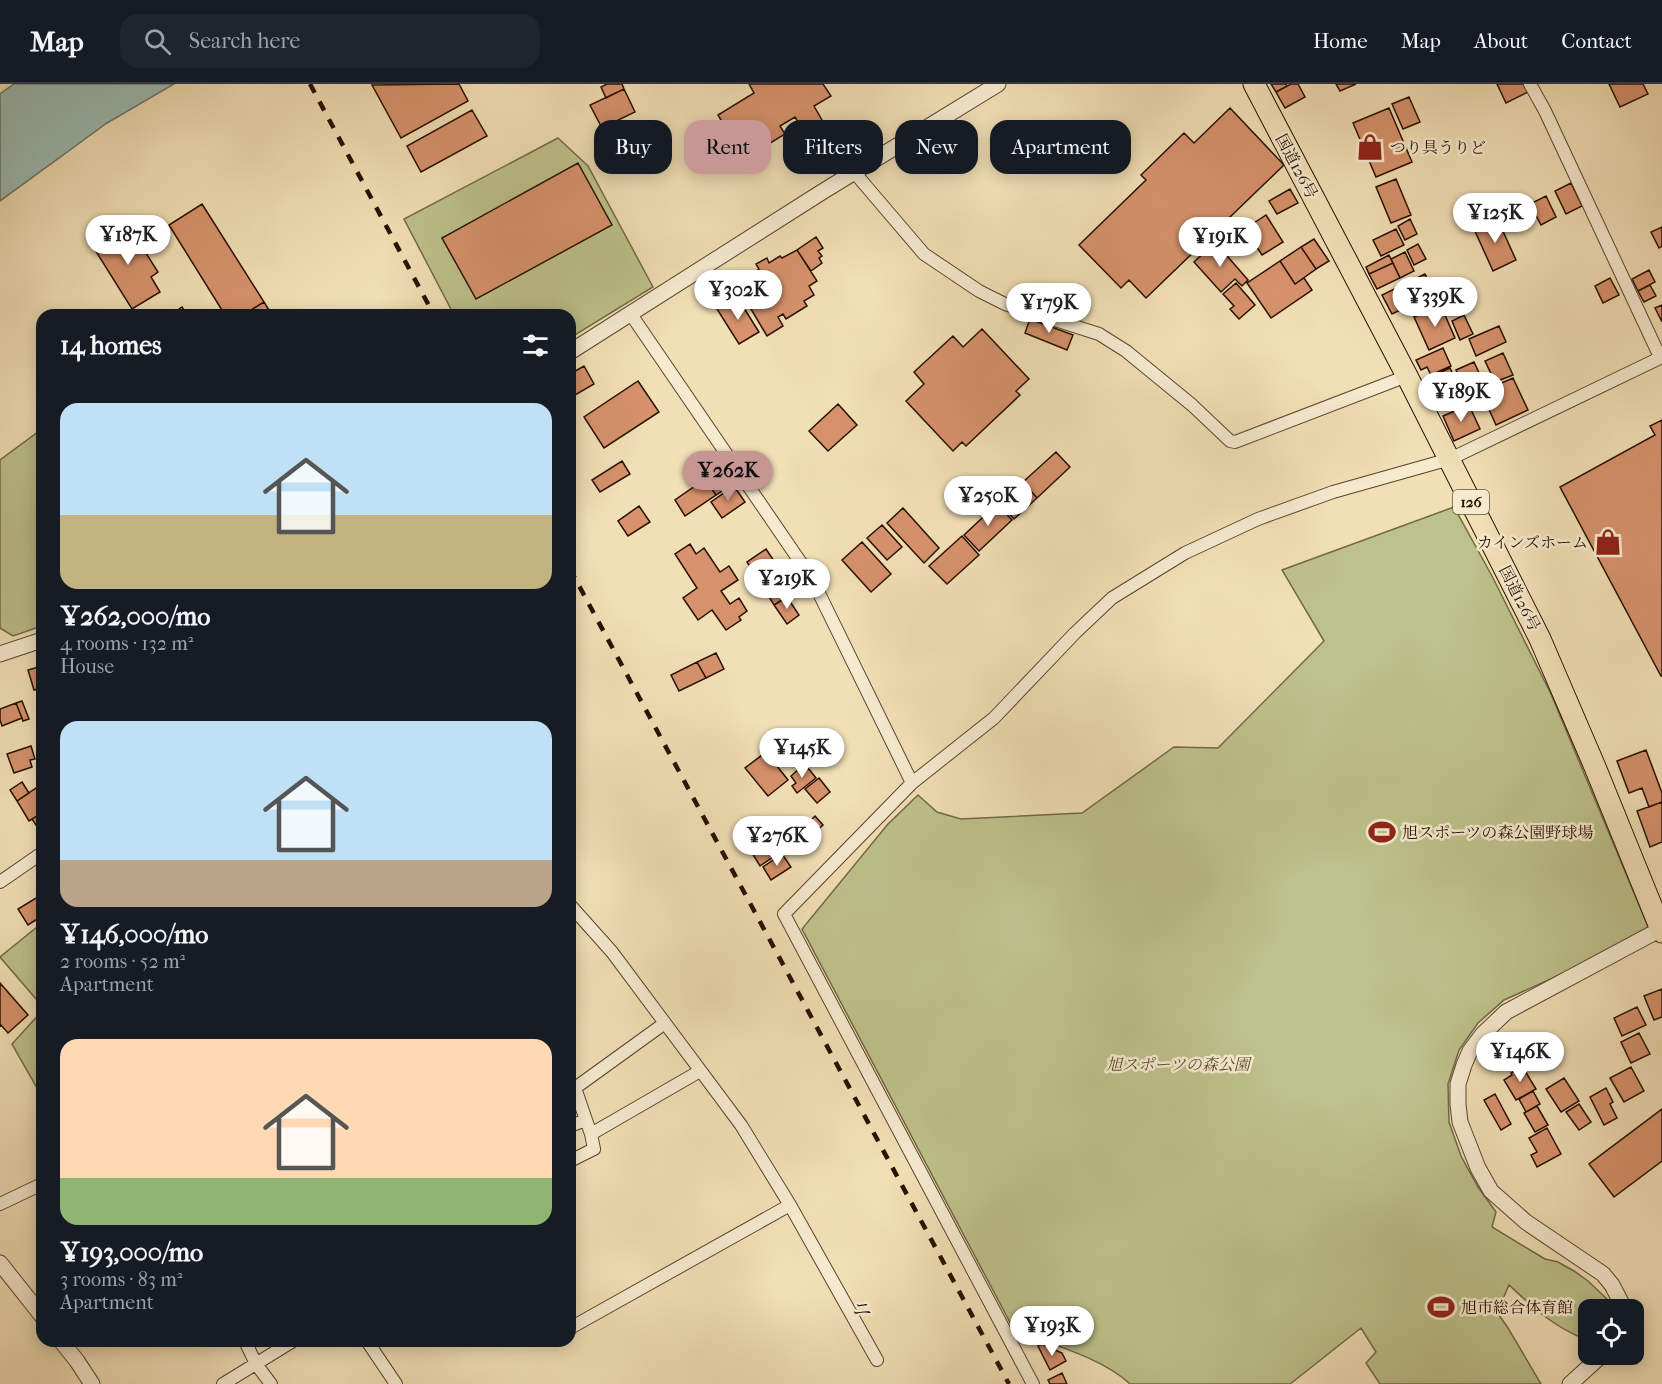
<!DOCTYPE html>
<html lang="en">
<head>
<meta charset="utf-8">
<style>
  :root { --surface:#171b24; --page:#20242c; --text:#f1f3f6; --muted:#9ea1a6; --line:#363941; --accent:#c59692 }
  body { margin:0; font-family:"IM FELL French Canon","Noto Serif JP",serif; background:var(--page); color:var(--text); height:100vh; display:flex; flex-direction:column; font-size:22px; white-space:nowrap }
  * { box-sizing:border-box; margin:0 }
  p { font-size:20px; color:var(--muted) }
  .icon { flex:none; width:33px; height:33px; fill:none; stroke:currentColor; stroke-width:2; stroke-linecap:round; stroke-linejoin:round }
  .map { position:relative; flex:1; overflow:hidden }
  .sheet { position:absolute; left:36px; top:225px; width:540px; height:1038px; display:flex; flex-direction:column; background:var(--surface); border-radius:18px; box-shadow:0 3px 15px #0003 }
  .sheet>* { flex:none }
  .banner { position:absolute; left:594px; top:36px; width:570px; height:54px; display:flex; gap:12px }
  .buttons { position:absolute; left:1578px; top:1215px; display:grid; gap:12px }
  .buttons a { display:grid; place-items:center; width:66px; height:66px; border-radius:12px; background:var(--surface); box-shadow:0 3px 15px #0003; font-size:30px }
  .price { position:absolute; translate:-50% -51px; padding:0 14px; border-radius:21px; background:#fff; color:#222; font-size:20px; line-height:39px; filter:drop-shadow(0 2px 3px #0008) }
  .price::after { content:''; position:absolute; left:50%; top:36px; width:18px; height:14px; margin-left:-9px; background:inherit; clip-path:polygon(0 0,100% 0,50% 100%) }
  .price.current { background:var(--accent); color:#111 }
  ul { padding:0; list-style:none }
  li { display:grid; align-content:center; gap:12px; height:318px; padding:0 24px }
  li span { display:grid; place-items:center; height:186px; border-radius:18px; color:#555 }
  li>.icon { margin-inline-start:auto }
  span .icon { width:108px; height:108px; fill:#fffc; stroke-width:1 }
  li b { font-size:26px }
  h2 { display:flex; justify-content:space-between; align-items:center; height:72px; padding:0 24px; font-size:26px }
  .pill { padding:0 21px; border-radius:18px; background:var(--surface); box-shadow:0 3px 15px #0003; font-size:21px; line-height:54px }
  .pill.current { background:var(--accent); color:#111 }
  header { display:flex; align-items:center; gap:36px; box-sizing:border-box; height:84px; padding:0 30px; background:var(--surface); border-bottom:2px solid var(--line) }
  header strong { font-size:28px }
  nav { display:flex; gap:33px; margin-inline-start:auto; font-size:21px }
  .search { width:420px; height:54px; background:var(--page); display:flex; align-items:center; gap:15px; box-sizing:border-box; padding:0 21px; border-radius:18px; color:var(--muted); font-size:22px }
  .map>svg:first-child { display:block }
  .green { fill:#bdc18b; stroke:#726846; stroke-width:1.5 }
  .water { fill:#9bbcb3; stroke:#6d776c; stroke-width:1.5 }
  .building { fill:#d6926c; stroke:#280f01; stroke-width:1.5 }
  .lines { fill:none; stroke-linecap:round; stroke-linejoin:round }
  .minor-casing { stroke:#5a432e; stroke-width:14 }
  .tertiary-casing { stroke:#5a432e; stroke-width:17 }
  .trunk-casing { stroke:#280f01; stroke-width:23 }
  .minor { stroke:#f6eacf; stroke-width:12 }
  .tertiary { stroke:#f6eacf; stroke-width:15 }
  .trunk { stroke:#f1dfb5; stroke-width:21 }
  .rail { stroke:#280f01; stroke-width:4.5; stroke-dasharray:10 10; stroke-linecap:butt }
  .labels { text-anchor:middle; stroke-width:5; stroke-linejoin:round; paint-order:stroke }
  .shield { fill:#f6eacf; stroke:#66513f; stroke-width:1.5 }
  .shield-label { font-size:15px; font-weight:bold; fill:#280f01 }
  .poi-label { font-size:16px; fill:#280f01; stroke:#f6eacf; text-anchor:start }
  .street-label { font-size:16px; fill:#280f01; stroke:#f6eacf }
  .park-label { font-size:16px; font-style:italic; fill:#5c4d31; stroke:#f6eacf }
  .quarter-label { font-size:20px; fill:#280f01; stroke:#f6eacf }
</style>
</head>
<body>
<header>
<strong>Map</strong>
<div class="search"><svg class="icon" aria-label="search" viewBox="0 0 24 24"><circle cx="10" cy="10" r="6"/><path d="M15 15l6 6"/></svg>Search here</div>
<nav><a>Home</a><a>Map</a><a>About</a><a>Contact</a></nav>
</header>
<div class="map">
<svg width="1662" height="1300" viewBox="0 0 1662 1300">
  <rect width="100%" height="100%" fill="#f1dfb5"/>
  <filter id="stains"><feTurbulence type="fractalNoise" baseFrequency=".00333" numOctaves="4"/><feColorMatrix values="0 0 0 0 .2 0 0 0 0 .09 0 0 0 0 .02 0 0 0 .5 -.17"/></filter>
  <radialGradient id="worn" r=".72"><stop offset=".6" stop-color="#630" stop-opacity="0"/><stop offset="1" stop-color="#630" stop-opacity=".3"/></radialGradient>
  <!-- green -->
  <path class="green" d="M558 54 588 82 653 203 570 254V231H454L404 135Z
    M42 345V542L13 552 0 544V376Z
    M1454 423 1492 492 1551 610 1649 845 1564 889 1504 916 1478 939 1459 966 1448 1000 1449 1038 1461 1072 1478 1103 1496 1128 1492 1143 1545 1175 1558 1178 1574 1187 1588 1197 1608 1216 1601 1225 1588 1226V1245L1582 1254C1550 1240 1534 1224 1509 1201L1502 1217 1492 1221 1508 1244 1541 1300H1380L1366 1279 1376 1268 1361 1244 1290 1300H1130C1103 1274 1050 1260 1014 1246L802 845 888 740 918 711 937 728 961 735 1082 729 1174 663 1218 664 1324 557 1282 486Z
    M42 839V922L0 873Z
    M42 927V1010L41 1011 12 960Z"/>
  <!-- water -->
  <path class="water" d="M14 0H174L107 39 0 117V10Z"/>
  <!-- building -->
  <path class="building" d="M459 0 468 17 401 54 372 1Z
    M607 0H622L624 5 606 14 601 3Z
    M749 0H823L831 12 814 22 826 43 808 54 795 33 780 42 785 50 744 75 718 31 754 9Z
    M1271 0H1286L1287 2 1276 8Z
    M1291 0H1298L1305 13 1285 24 1276 8Z
    M1336 0H1356L1340 7Z
    M1497 0H1524L1528 8 1506 19Z
    M1609 0H1643L1648 10 1620 23Z
    M624 5 635 28 602 44 590 21Z
    M1409 13 1420 38 1403 45 1392 20Z
    M1230 24 1284 81 1146 214 1129 196 1121 204 1079 161 1146 96 1141 91 1184 49 1194 59Z
    M1389 24 1412 78 1376 93 1353 39Z
    M472 26 487 52 421 88 407 62Z
    M578 79 612 141 476 215 442 154Z
    M1396 95 1411 131 1391 139 1376 103Z
    M1571 99 1582 122 1566 130 1555 107Z
    M1290 105 1298 119 1277 130 1269 117Z
    M1546 112 1556 133 1541 141 1530 120Z
    M202 120 264 218 243 231H225L169 141Z
    M1266 131 1283 158 1262 171 1245 145Z
    M1497 134 1516 176 1493 187 1474 145Z
    M1410 135 1417 150 1405 156 1398 142Z
    M1662 143V162L1659 164 1651 148Z
    M120 144 123 149 130 144 158 188 151 193 160 208 132 225 92 161Z
    M1396 145 1404 161 1381 172 1373 156Z
    M816 153 823 164 818 167 822 172 819 174 822 179 811 187 797 166Z
    M1314 155 1329 177 1316 185 1301 163Z
    M1215 158 1248 196 1242 202 1235 195 1221 208 1194 178Z
    M1418 160 1426 175 1414 181 1407 166Z
    M1301 163 1316 185 1295 200 1280 177Z
    M797 166 817 197 809 202 814 211 804 217 807 222 786 235 783 230 778 233 783 242 767 252 738 203 751 195 749 192 759 185 756 180 767 174 769 179 780 172 782 174Z
    M1405 168 1414 187 1400 194 1391 175Z
    M1389 171 1393 179 1369 190 1366 183Z
    M1280 177 1295 200 1304 194 1312 206 1271 234 1247 199Z
    M1393 179 1400 194 1377 205 1369 190Z
    M1649 186 1655 198 1638 207 1632 195Z
    M1425 190 1435 209 1392 230 1382 211Z
    M1610 194 1619 211 1603 219 1595 202Z
    M1236 199 1255 221 1239 235 1230 225 1234 222 1223 210Z
    M1650 201 1656 212 1644 218 1638 207Z
    M737 213 759 248 739 260 717 225Z
    M264 218 272 231H243Z
    M1662 221V238L1655 224Z
    M1441 222 1455 254 1429 266 1414 233Z
    M182 223 187 231H170Z
    M1464 231 1473 250 1460 256 1452 237Z
    M1030 235 1073 251 1067 266 1025 249Z
    M1499 242 1506 258 1476 272 1469 255Z
    M982 245 1029 295 1016 307 1020 311 966 362 962 358 953 367 906 317 924 300 914 288 953 252 963 263Z
    M1443 264 1451 282 1431 291 1427 283 1421 286 1416 276Z
    M1503 269 1513 291 1495 298 1485 277Z
    M1474 278 1480 291 1462 300 1456 286Z
    M584 282 594 300 570 314V290Z
    M1450 284 1458 301 1439 310 1432 292Z
    M1513 294 1528 326 1496 341 1481 308Z
    M638 297 659 328 604 364 584 333Z
    M1462 306 1469 321 1459 325 1453 310Z
    M838 320 857 341 828 367 809 347Z
    M1469 321 1480 345 1454 357 1443 332Z
    M1662 336V592H1661L1560 403 1655 351 1650 342Z
    M1056 368 1070 383 1037 414 1023 398Z
    M710 369 731 401 716 411 695 380Z
    M622 377 630 390 600 408 592 396Z
    M705 395 716 411 685 432 675 416Z
    M1023 398 1037 414 1014 435 999 419Z
    M734 402 745 418 722 434 711 418Z
    M997 420 1012 436 979 467 964 451Z
    M639 422 650 438 628 452 618 437Z
    M903 424 939 464 924 479 887 439Z
    M882 441 902 463 887 476 867 454Z
    M962 452 979 471 947 500 929 482Z
    M862 458 891 490 871 508 842 476Z
    M690 460 696 470 704 464 720 488 729 482 738 496 721 507 730 520 739 514 747 527 739 533 741 536 726 546 712 526 698 536 683 514 697 504 675 470Z
    M766 465 774 477 755 490 747 478Z
    M778 486 792 509 774 521 760 498Z
    M793 491 801 503 792 509 784 497Z
    M787 513 799 531 787 540 774 521Z
    M716 569 724 585 706 594 697 578Z
    M697 578 706 594 679 607 671 591Z
    M42 582V604L34 606 28 586Z
    M22 617 29 635 23 637 16 619Z
    M16 619 22 634 2 642 0 636V625Z
    M31 662 35 675 30 676 32 683 14 689 7 670Z
    M1646 666 1662 709V718L1649 723 1642 704 1629 709 1617 677Z
    M766 668 788 696 768 712 745 684Z
    M800 684 803 688 808 684 816 694 797 709 792 702 796 699 791 692Z
    M819 694 830 708 817 719 805 705Z
    M22 698 29 709 17 717 10 706Z
    M39 702 42 706V729L29 737 17 717Z
    M1662 718V758L1650 763 1637 727Z
    M42 729V746L40 747 32 735Z
    M815 732 823 741 807 756 794 741 803 733 808 739Z
    M785 735 806 757 799 763 778 742Z
    M772 756 780 768 760 782 752 769Z
    M782 770 791 783 771 796 763 783Z
    M41 811 42 813V832L28 841 18 825Z
    M0 899 28 931 8 949 1 941 0 942Z
    M1662 905V933L1654 936 1644 912Z
    M1637 923 1646 941 1622 952 1614 934Z
    M1639 949 1650 970 1631 979 1621 958Z
    M1522 982 1536 1005 1516 1016 1504 996 1512 991 1511 989Z
    M1631 983 1644 1007 1624 1018 1610 994Z
    M1564 994 1579 1017 1561 1028 1546 1005Z
    M1606 1004 1613 1018 1610 1020 1617 1034 1604 1041 1590 1013Z
    M1533 1007 1540 1020 1526 1028 1519 1015Z
    M1495 1010 1511 1040 1501 1046 1484 1016Z
    M1579 1020 1591 1038 1579 1046 1566 1028Z
    M1537 1022 1548 1041 1535 1048 1524 1029Z
    M1662 1025V1077L1614 1113 1589 1080Z
    M1547 1044 1561 1070 1537 1083 1531 1071 1537 1068 1529 1054Z
    M1042 1260 1062 1269 1066 1277 1050 1286 1038 1262Z
    M1062 1289 1067 1300H1050L1048 1296Z"/>
  <g class="lines">
    <defs>
      <path id="minor" d="M1530 0 1545 27 1660 273
        M854 88 924 170 979 207 1005 220 1099 250 1126 267 1192 321 1230 357 1235 358 1407 292
        M630 229 812 495 912 699
        M0 798 42 769
        M570 821 612 868 741 1041 790 1121 877 1276
        M586 1036 575 1004 665 939
        M570 1042 586 1036 591 1050 700 987
        M570 1077 594 1065 591 1050
        M0 1120 42 1100
        M572 1243 790 1121
        M245 1257 256 1280 271 1300
        M367 1257 396 1300
        M223 1300 293 1257
        M1033 1300 784 830 912 699 994 634 1075 549 1112 514 1185 469 1258 435 1333 408 1450 375 1662 273"/>
      <path id="tertiary" d="M570 268 822 108 998 0
        M0 570 42 556
        M0 1179 42 1232
        M1625 1226 1612 1201 1603 1190 1526 1138 1491 1107 1478 1084 1460 1038 1458 1020V1000L1464 981 1470 967 1482 951 1506 928 1661 845
        M61 1257 77 1277 92 1300
        M1570 1300 1603 1270"/>
      <path id="trunk" d="M1254 0 1407 292 1540 555 1595 683 1662 848"/>
    </defs>
    <!-- minor casing -->
    <use href="#minor" class="minor-casing"/>
    <!-- tertiary casing -->
    <use href="#tertiary" class="tertiary-casing"/>
    <!-- trunk casing -->
    <use href="#trunk" class="trunk-casing"/>
    <!-- minor -->
    <use href="#minor" class="minor"/>
    <!-- tertiary -->
    <use href="#tertiary" class="tertiary"/>
    <!-- trunk -->
    <use href="#trunk" class="trunk"/>
    <!-- rail -->
    <path class="rail" d="M310 0 434 231
      M570 485 1009 1300"/>
  </g>
  <!-- icons -->
  <defs>
    <symbol id="shop-bare" viewBox="-9 -9 18 18"><path d="M-5-2.5h2.3a2.7 3.5 0 0 1 5.4 0H5L5.5 6h-11ZM-1.5-2.5h3a1.5 2.3 0 0 0-3 0Z" fill="#8f2418" stroke="#f6eacf" stroke-width="2.5" paint-order="stroke"/></symbol>
    <symbol id="stadium-bare" viewBox="-9 -9 18 18"><path d="M0-5a6.5 5 0 1 0 0 10a6.5 5 0 1 0 0-10ZM-3.5-1.8h7v3.6h-7Z" fill="#8f2418" stroke="#f6eacf" stroke-width="2.5" paint-order="stroke"/></symbol>
  </defs>
  <g fill-rule="evenodd">
    <use href="#shop-bare" x="1351" y="44" width="38" height="38"/>
    <use href="#shop-bare" x="1589" y="439" width="38" height="38"/>
    <use href="#stadium-bare" x="1363" y="729" width="38" height="38"/>
    <use href="#stadium-bare" x="1422" y="1204" width="38" height="38"/>
  </g>
  <g class="labels">
    <!-- shield labels -->
    <rect class="shield" x="1453" y="406" width="36" height="24" rx="4.5"/>
    <g class="shield-label">
      <text x="1471" y="423">126</text>
    </g>
    <!-- poi labels -->
    <g class="poi-label">
      <text x="1390" y="69">つり具うりど</text>
      <text x="1588" y="464" text-anchor="end">カインズホーム</text>
      <text x="1402" y="754">旭スポーツの森公園野球場</text>
      <text x="1461" y="1229">旭市総合体育館</text>
    </g>
    <!-- street labels -->
    <g class="street-label">
      <text transform="translate(1297 82) rotate(62)" y="6">国道126号</text>
      <text transform="translate(1520 514) rotate(63)" y="6">国道126号</text>
    </g>
    <!-- park labels -->
    <g class="park-label">
      <text x="1178" y="986">旭スポーツの森公園</text>
    </g>
    <!-- quarter labels -->
    <g class="quarter-label">
      <text x="862" y="1232">ニ</text>
    </g>
  </g>
  <rect width="100%" height="100%" filter="url(#stains)"/>
  <rect width="100%" height="100%" fill="url(#worn)"/>
</svg>
<div class="buttons">
<a><svg class="icon" aria-label="locate" viewBox="0 0 24 24"><circle cx="12" cy="12" r="6"/><path d="M12 2v4M12 18v4M2 12h4M18 12h4"/></svg></a>
</div>
<b class="price" style="left:1495px;top:160px">¥125K</b>
<b class="price" style="left:128px;top:182px">¥187K</b>
<b class="price" style="left:1220px;top:184px">¥191K</b>
<b class="price" style="left:738px;top:237px">¥302K</b>
<b class="price" style="left:1435px;top:244px">¥339K</b>
<b class="price" style="left:1049px;top:250px">¥179K</b>
<b class="price" style="left:1461px;top:339px">¥189K</b>
<b class="price current" style="left:728px;top:418px">¥262K</b>
<b class="price" style="left:988px;top:443px">¥250K</b>
<b class="price" style="left:787px;top:526px">¥219K</b>
<b class="price" style="left:802px;top:695px">¥145K</b>
<b class="price" style="left:777px;top:783px">¥276K</b>
<b class="price" style="left:1520px;top:999px">¥146K</b>
<b class="price" style="left:1052px;top:1273px">¥193K</b>
<div class="banner">
<a class="pill">Buy</a>
<a class="pill current">Rent</a>
<a class="pill">Filters</a>
<a class="pill">New</a>
<a class="pill">Apartment</a>
</div>
<section class="sheet">
<h2>14 homes<svg class="icon" aria-label="filters" viewBox="0 0 24 24"><path d="M4 7h16M4 17h16"/><circle cx="9" cy="7" r="2"/><circle cx="15" cy="17" r="2"/></svg></h2>
<ul>
<li><span style="background:linear-gradient(#bfe0f5 60%,#c2b280 0)"><svg class="icon" aria-label="home" viewBox="0 0 24 24"><path d="M3 11l9-7 9 7M6 9v11h12V9"/></svg></span><div><b>¥262,000/mo</b><p>4 rooms · 132 m²</p><p>House</p></div></li>
<li><span style="background:linear-gradient(#bfe0f5 75%,#b9a48a 0)"><svg class="icon" aria-label="home" viewBox="0 0 24 24"><path d="M3 11l9-7 9 7M6 9v11h12V9"/></svg></span><div><b>¥146,000/mo</b><p>2 rooms · 52 m²</p><p>Apartment</p></div></li>
<li><span style="background:linear-gradient(#ffd9b3 75%,#8fb573 0)"><svg class="icon" aria-label="home" viewBox="0 0 24 24"><path d="M3 11l9-7 9 7M6 9v11h12V9"/></svg></span><div><b>¥193,000/mo</b><p>3 rooms · 83 m²</p><p>Apartment</p></div></li>
</ul>
</section>
</div>
</body>
</html>
